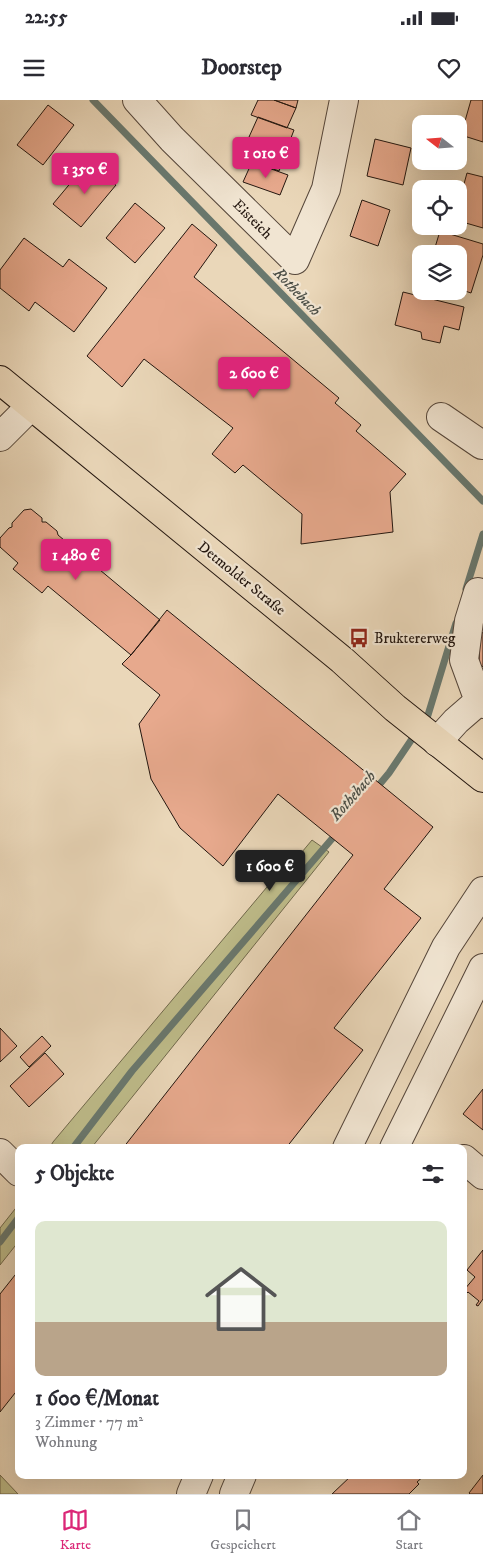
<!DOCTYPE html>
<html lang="de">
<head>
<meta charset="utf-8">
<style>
  :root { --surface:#fff; --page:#f7f7f7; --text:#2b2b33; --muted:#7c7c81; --line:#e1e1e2; --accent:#db2777 }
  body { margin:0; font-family:"IM FELL DW Pica",serif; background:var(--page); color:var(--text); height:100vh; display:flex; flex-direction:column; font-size:19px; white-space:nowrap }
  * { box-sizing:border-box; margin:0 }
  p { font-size:16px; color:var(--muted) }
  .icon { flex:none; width:28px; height:28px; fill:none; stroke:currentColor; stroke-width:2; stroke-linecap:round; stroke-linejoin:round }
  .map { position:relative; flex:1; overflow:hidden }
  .side { position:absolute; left:15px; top:1044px; width:452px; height:335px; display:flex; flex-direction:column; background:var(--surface); border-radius:10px; box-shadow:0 5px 20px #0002 }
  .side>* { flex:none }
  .needle { width:32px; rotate:287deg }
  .tools { position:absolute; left:412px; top:15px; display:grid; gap:10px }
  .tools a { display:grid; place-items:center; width:55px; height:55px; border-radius:10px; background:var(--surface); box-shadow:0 5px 20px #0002; font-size:25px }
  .price { position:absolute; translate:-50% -42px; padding:0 11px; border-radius:5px; background:var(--accent); color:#fff; font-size:16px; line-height:32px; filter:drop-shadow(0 1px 2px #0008) }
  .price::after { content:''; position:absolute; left:50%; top:30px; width:15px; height:11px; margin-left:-8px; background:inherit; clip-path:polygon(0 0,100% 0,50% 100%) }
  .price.current { background:#222; color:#fff }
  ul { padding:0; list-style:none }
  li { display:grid; align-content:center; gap:10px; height:265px; padding:0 20px }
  li span { display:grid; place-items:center; height:155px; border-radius:10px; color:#555 }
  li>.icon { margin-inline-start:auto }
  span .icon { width:90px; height:90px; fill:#fffc; stroke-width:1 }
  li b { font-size:21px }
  h2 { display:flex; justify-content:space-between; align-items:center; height:60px; padding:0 20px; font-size:21px }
  .status { display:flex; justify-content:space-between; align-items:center; height:35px; padding:0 25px; background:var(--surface); direction:ltr }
  .status svg { height:14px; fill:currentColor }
  header { display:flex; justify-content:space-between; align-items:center; height:65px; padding:0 20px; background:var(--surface); font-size:22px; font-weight:700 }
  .tab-bar { display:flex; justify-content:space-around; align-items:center; height:70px; border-top:1px solid var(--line); background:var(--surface); font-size:14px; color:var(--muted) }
  .tab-bar a { display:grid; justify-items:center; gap:2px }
  .tab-bar .current { color:var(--accent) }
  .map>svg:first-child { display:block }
  .green { fill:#bebc8a; stroke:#70694c }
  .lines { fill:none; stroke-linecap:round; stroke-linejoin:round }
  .stream { stroke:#69786e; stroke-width:7 }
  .building { fill:#e7a98d; stroke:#23160f }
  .minor-casing { stroke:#55463a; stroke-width:30 }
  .major-casing { stroke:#23160f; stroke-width:30 }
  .minor { stroke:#f1e5d2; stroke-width:28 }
  .major { stroke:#ead7b9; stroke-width:28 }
  .labels { text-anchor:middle; stroke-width:4.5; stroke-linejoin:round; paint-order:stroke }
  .street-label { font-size:15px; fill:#23160f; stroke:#f1e5d2 }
  .poi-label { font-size:15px; fill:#23160f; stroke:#f1e5d2; text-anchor:start }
  .water-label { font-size:16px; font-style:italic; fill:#4c4f47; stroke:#f1e5d2 }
</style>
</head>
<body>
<div class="status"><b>22:55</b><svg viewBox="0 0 49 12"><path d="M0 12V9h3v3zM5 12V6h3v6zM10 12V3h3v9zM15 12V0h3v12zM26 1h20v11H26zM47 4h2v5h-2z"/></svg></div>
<header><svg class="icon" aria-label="menu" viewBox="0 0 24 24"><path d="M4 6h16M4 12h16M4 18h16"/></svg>Doorstep<svg class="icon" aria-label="heart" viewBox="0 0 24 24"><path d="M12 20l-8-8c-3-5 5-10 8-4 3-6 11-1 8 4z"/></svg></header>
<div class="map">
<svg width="483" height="1394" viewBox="0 0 483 1394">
  <rect width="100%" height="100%" fill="#ead7b9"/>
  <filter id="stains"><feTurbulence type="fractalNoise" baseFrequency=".004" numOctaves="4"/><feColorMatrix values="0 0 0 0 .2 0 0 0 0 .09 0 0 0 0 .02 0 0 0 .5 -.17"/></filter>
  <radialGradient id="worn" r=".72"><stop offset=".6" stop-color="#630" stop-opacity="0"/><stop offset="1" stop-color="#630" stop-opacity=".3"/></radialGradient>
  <!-- green -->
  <path class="green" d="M312 740 329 752 92 1047H50L53 1042 267 787 297 758Z
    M19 1104V1141L0 1165V1128Z
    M0 1375 18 1394H0Z"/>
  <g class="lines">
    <!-- stream -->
    <path class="stream" d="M93 0 483 401
      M466 489 483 434
      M422 624 428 615 456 523
      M374 691 389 673 416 633
      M73 1048 132 971 337 733
      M0 1142 19 1117"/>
  </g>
  <!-- building -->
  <path class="building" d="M258 0H274L296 8 287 28 251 15Z
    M274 0H298L296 8Z
    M471 0H483V42L461 35Z
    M48 5 74 25 43 65 17 45Z
    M258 17 294 30 286 51 249 37Z
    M250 38 287 51 279 71 242 58Z
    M375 39 411 48 403 85 367 76Z
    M88 62 116 85 81 127 53 104Z
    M252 62 288 75 280 95 243 82Z
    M467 73 483 77V128L459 121V102Z
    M362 100 390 110 378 146 350 136Z
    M135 103 165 128 135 163 106 138Z
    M192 124 217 145 194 177 339 298 335 303 361 325 356 331 406 374 390 392 393 432 301 444 302 414 243 365 235 373 212 354 233 328 144 259 122 287 87 256Z
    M440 131 483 144V155L471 193 459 189V154H433Z
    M24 138 63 167 69 159 107 188 74 232 35 202 29 211 0 188V170Z
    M403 192 464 207 459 230 444 226 440 243 422 239 421 232 395 225Z
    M31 409 42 418V422H46L57 431 58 435 160 520 131 555 48 486 42 493 13 469 18 463 0 447V438L9 428 12 427V423L24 410Z
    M167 510 433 727 384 789 421 818 334 928 363 950 286 1048H256L253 1045 251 1048H123L353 755 278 694 223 766 180 728 151 679 139 624 160 595 122 564 131 555Z
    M483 532V567L479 563 480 536Z
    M0 928 17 946 0 962Z
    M42 936 51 946 29 967 20 957Z
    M45 953 64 974 29 1007 10 986Z
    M483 989V1030L463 1014Z
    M483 1150V1199L478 1206 476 1205 479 1201 468 1192 465 1195 464 1190 475 1177 467 1170Z
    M19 1170V1288L0 1312V1194Z
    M352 1375H425L417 1382 419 1384 409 1394H332Z
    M483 1375V1394H470L469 1393Z"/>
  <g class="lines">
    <defs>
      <path id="minor" d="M137 0 172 39 295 160 326 89 344 0
        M441 317 482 345 483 344
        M0 337 31 306
        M478 492 469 521 464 560 479 601
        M437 642 456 621 479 601 483 604
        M347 1048 446 847 483 791
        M394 1048 483 868
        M0 1053 19 1072
        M464 1059 483 1075
        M191 1394 199 1375
        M234 1394 242 1375"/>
      <path id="major" d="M0 280 342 560 395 608 483 678"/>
    </defs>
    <!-- minor casing -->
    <use href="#minor" class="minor-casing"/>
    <!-- major casing -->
    <use href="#major" class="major-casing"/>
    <!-- minor -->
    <use href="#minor" class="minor"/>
    <!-- major -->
    <use href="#major" class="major"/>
  </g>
  <!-- icons -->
  <defs>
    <symbol id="bus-bare" viewBox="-9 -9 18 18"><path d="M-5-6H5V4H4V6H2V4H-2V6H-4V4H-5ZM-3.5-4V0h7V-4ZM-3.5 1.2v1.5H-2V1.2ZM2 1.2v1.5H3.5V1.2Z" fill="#8f2418" stroke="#f1e5d2" stroke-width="2.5" paint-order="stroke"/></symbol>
  </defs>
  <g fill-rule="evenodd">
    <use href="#bus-bare" x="345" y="524" width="28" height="28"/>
  </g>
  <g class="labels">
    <!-- street labels -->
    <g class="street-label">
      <text transform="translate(253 119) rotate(45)" y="5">Eisteich</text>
      <text transform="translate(242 478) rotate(39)" y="5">Detmolder Straße</text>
    </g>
    <!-- poi labels -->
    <g class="poi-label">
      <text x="374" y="543">Bruktererweg</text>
    </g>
    <!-- water labels -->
    <g class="water-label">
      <text transform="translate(298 191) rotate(46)" y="6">Rothebach</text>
      <text transform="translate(352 695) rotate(-49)" y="6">Rothebach</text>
    </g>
  </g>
  <rect width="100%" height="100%" filter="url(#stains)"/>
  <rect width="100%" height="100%" fill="url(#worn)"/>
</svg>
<div class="tools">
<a><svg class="needle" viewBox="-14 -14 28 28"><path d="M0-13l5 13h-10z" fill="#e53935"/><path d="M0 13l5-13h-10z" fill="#7c7c81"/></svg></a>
<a><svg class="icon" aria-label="locate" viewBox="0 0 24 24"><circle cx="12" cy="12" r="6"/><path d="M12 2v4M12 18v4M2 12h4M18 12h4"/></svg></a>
<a><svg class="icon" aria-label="layers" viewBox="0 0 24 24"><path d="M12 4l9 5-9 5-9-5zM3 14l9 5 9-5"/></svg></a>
</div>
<b class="price" style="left:266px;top:79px">1 010 €</b>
<b class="price" style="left:85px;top:95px">1 350 €</b>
<b class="price" style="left:254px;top:299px">2 600 €</b>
<b class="price" style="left:76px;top:481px">1 480 €</b>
<b class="price current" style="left:270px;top:792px">1 600 €</b>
<section class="side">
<h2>5 Objekte<svg class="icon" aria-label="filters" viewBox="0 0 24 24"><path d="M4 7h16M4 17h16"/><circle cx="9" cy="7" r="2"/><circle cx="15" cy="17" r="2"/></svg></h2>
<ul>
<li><span style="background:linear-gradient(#dfe7d0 65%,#b9a48a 0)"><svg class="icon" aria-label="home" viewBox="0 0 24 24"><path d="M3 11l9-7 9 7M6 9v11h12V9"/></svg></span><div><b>1 600 €/Monat</b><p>3 Zimmer · 77 m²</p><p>Wohnung</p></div></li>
</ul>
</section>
</div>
<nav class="tab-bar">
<a class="current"><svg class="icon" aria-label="map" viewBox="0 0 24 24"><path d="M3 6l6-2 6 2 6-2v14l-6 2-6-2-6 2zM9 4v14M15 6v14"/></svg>Karte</a>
<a><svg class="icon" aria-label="saved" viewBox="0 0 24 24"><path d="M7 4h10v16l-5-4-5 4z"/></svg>Gespeichert</a>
<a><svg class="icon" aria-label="home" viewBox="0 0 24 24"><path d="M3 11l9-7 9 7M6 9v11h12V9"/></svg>Start</a>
</nav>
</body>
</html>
